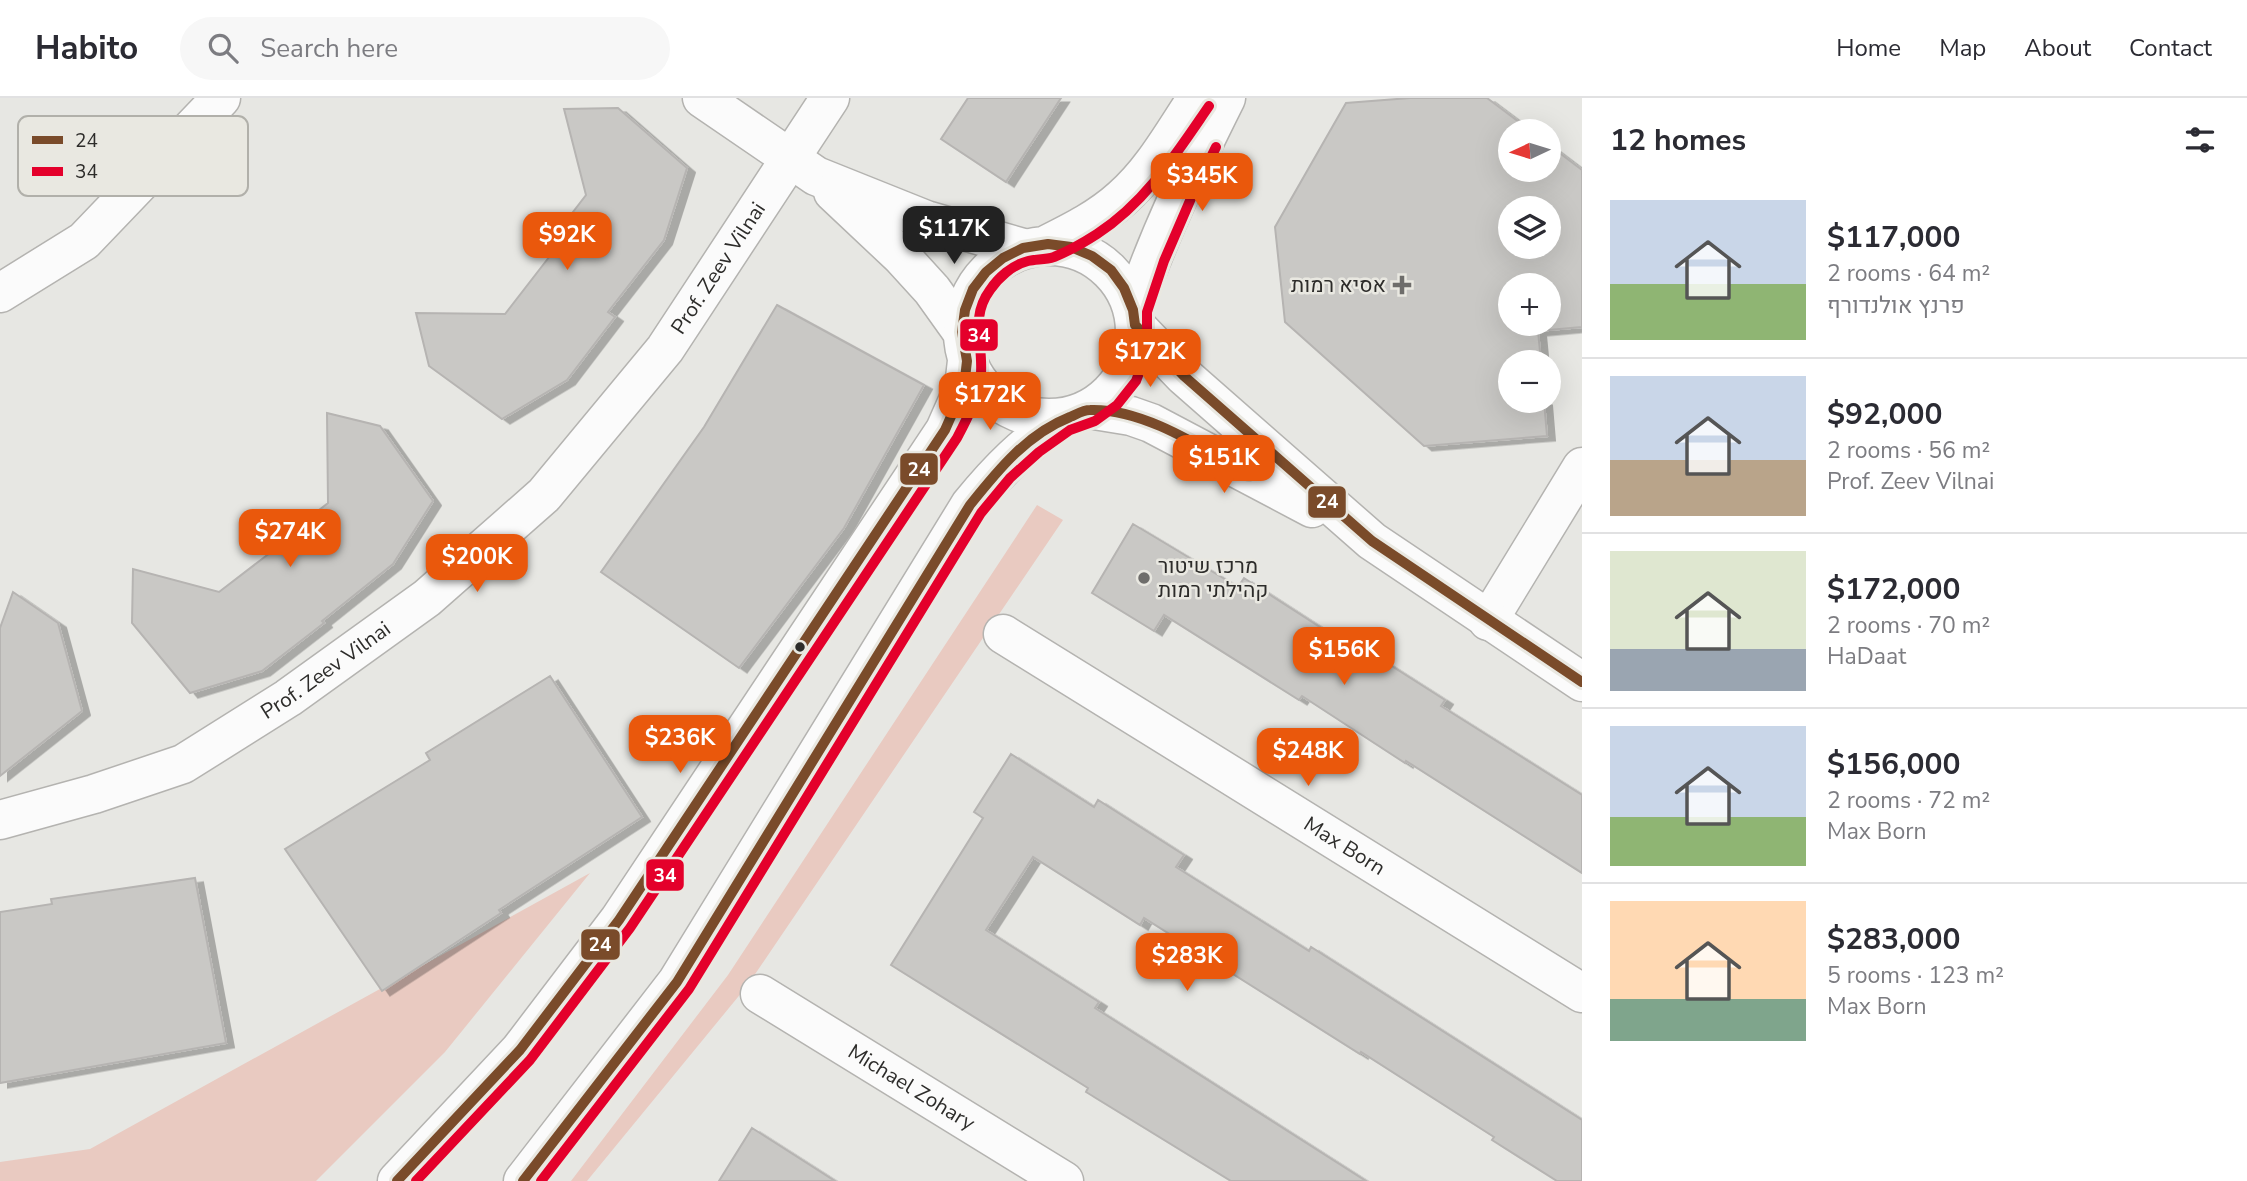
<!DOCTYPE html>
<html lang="en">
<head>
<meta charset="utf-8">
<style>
  :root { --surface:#fff; --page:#f7f7f7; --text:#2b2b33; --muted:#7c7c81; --line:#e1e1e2; --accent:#ea580c }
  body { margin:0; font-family:"Nunito Sans",Heebo,sans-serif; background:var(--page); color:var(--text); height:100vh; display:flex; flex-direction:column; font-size:26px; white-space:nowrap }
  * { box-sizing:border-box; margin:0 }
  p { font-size:23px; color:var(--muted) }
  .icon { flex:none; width:38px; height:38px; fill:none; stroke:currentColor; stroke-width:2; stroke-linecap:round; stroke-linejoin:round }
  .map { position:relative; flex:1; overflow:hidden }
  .sheet { display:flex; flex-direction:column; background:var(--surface); width:665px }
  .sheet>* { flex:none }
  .needle { width:46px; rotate:266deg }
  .controls { position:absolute; left:1498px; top:21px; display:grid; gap:14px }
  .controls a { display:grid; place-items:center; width:63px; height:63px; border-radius:50%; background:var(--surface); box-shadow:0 7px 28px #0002; font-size:35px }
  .price { position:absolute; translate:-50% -60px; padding:0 16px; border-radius:14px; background:var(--accent); color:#fff; font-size:23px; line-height:46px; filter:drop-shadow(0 2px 4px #0008) }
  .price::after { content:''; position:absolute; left:50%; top:42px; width:21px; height:16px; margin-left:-10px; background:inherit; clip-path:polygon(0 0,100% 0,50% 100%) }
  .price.selected { background:#222; color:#fff }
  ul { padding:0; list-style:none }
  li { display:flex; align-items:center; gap:21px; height:175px; padding:0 28px }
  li+li { border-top:2px solid var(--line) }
  li span { display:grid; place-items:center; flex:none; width:196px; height:140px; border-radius:0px; color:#555 }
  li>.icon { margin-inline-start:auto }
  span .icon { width:84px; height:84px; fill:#fffc; stroke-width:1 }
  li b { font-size:30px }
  h2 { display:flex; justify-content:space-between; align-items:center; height:84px; padding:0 28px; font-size:30px }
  header { display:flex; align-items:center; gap:42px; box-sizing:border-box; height:98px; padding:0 35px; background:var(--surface); border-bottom:2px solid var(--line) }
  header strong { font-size:33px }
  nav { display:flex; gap:38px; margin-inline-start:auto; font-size:24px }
  .search { width:490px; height:63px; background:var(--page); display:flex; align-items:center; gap:18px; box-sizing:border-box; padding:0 24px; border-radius:38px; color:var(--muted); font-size:26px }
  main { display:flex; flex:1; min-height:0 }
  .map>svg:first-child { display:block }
  .green { fill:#e9cac1 }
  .building { fill:#c9c8c5; stroke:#b6b4b2; stroke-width:2; fill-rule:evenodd; filter:url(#shadow) }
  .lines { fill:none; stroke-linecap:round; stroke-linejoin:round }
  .pedestrian-casing { stroke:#b4b3b0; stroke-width:41 }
  .minor-casing { stroke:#b4b3b0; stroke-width:41 }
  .tertiary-casing { stroke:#b4b3b0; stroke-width:41 }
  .pedestrian { stroke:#fbfbfb; stroke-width:38 }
  .minor { stroke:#fbfbfb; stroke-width:38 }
  .tertiary { stroke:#fbfbfb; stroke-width:38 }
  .bus-1-casing { stroke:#e9e8e1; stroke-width:16 }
  .bus-2-casing { stroke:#e9e8e1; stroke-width:16 }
  .bus-1 { stroke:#7a4b2a; stroke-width:10 }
  .bus-2 { stroke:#e4002b; stroke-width:10 }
  .poi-dot { fill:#6e6d6b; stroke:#e9e8e1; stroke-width:2.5 }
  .bus-dot { fill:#2d2c2a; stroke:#e9e8e1; stroke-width:2.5 }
  .labels { text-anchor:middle; stroke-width:5; stroke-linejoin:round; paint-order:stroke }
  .street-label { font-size:21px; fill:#2d2c2a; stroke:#e9e8e1 }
  .poi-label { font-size:21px; fill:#2d2c2a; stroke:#e9e8e1; text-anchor:end }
  .key { fill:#e9e8e1; stroke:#b1b0aa; stroke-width:2 }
  .key-label { font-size:19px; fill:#2d2c2a }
  .line-badge { stroke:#e9e8e1; stroke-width:2.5 }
  .badge-label { font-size:19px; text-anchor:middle; font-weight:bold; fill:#fff }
</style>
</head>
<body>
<header>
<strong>Habito</strong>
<div class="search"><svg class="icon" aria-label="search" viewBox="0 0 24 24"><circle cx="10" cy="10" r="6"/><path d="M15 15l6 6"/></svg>Search here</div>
<nav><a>Home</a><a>Map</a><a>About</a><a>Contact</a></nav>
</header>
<main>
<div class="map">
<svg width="1582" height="1083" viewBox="0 0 1582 1083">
  <defs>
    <filter id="shadow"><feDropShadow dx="8" dy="4.5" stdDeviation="0" flood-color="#0004"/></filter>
  </defs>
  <rect width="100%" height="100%" fill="#e7e7e3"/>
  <!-- green -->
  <path class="green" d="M1037 407 1063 422 747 888 587 1083H571L728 877Z
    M590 775 445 954 316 1083H0V1064L90 1051Z"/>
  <!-- building -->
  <path class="building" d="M968 0H1061L1006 84 941 41Z
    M1410 0H1487L1531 33H1510V72H1549V47L1582 72V229L1538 233 1541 264H1510V303H1544L1547 338 1424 348 1285 224 1275 129 1346 5ZM1510 110H1549V149H1510ZM1510 187H1549V226H1510Z
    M618 10 687 70 664 142 608 214 615 219 567 282 502 321 429 268 416 215 505 216 553 154 546 149 586 97 564 11Z
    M777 207 924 287 844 430 739 570 601 474 704 329Z
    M327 315 380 328 433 403 393 466 322 523 324 525 262 573 190 595 132 525 133 471 219 494 279 448 277 445 328 405Z
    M1133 426 1238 489 1244 480 1365 558 1368 553 1445 602 1441 608 1582 697V775L1406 663 1405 665 1302 598 1299 602 1164 517 1154 533 1092 495Z
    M13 494 58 525 82 613 0 678V530Z
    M550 578 642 719 499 812 501 815 382 893 285 751 430 662 426 655Z
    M1011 656 1094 709 1098 702 1184 757 1176 769 1309 853 1311 849 1582 1022V1083H1557L1492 1042 1494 1039 1361 954 1360 956 1144 820 1140 827 1033 759 986 832 1099 904 1095 910 1366 1083H1231L1086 994 1088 990 891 867 983 720 974 714Z
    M195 780 226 945 0 985V814L52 806 51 801Z
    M752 1030 835 1083H719Z"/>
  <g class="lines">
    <defs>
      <path id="pedestrian" d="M1488 523 1582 369"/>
      <g id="minor">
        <path d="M702 0 816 78 926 122 1023 150"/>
        <path d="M833 94 901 158 932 192 962 234"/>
        <path d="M0 195 84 143 221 0"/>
        <path id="s1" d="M1003 536 1582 895"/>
        <path id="s2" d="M0 722 94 696 183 666 288 600 427 500 544 397 665 251 830 0"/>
        <path id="s3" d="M760 896 1064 1083"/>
      </g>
      <path id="tertiary" d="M1048 146C1074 133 1100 120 1122 100 1153 73 1174 34 1197 0
        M963 234a86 86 0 1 1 172 0a86 86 0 1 1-172 0Z
        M1133 212C1158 138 1191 70 1226 0
        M1135 227 1184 278 1372 443 1582 584
        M1088 311 1131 318 1151 325 1312 410
        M397 1083 520 952 619 822 945 332 964 289 967 263
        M523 1083 677 884 970 407C1000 370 1024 347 1064 319"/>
    </defs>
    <!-- pedestrian casing -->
    <use href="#pedestrian" class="pedestrian-casing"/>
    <!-- minor casing -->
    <use href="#minor" class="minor-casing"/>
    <!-- tertiary casing -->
    <use href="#tertiary" class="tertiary-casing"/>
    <!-- pedestrian -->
    <use href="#pedestrian" class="pedestrian"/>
    <!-- minor -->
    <use href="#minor" class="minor"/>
    <!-- tertiary -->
    <use href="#tertiary" class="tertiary"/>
    <defs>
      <path id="bus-1" d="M397 1083 520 952 619 822 945 332 964 289 967 263 962 234 965 212 973 191 986 174 1003 160 1023 150 1048 146 1071 149 1092 158 1111 172 1124 190 1133 212 1135 227 1184 278 1372 443 1582 584
        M523 1083 677 884 970 407C998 372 1027 336 1070 319 1077 316 1083 312 1090 312 1144 310 1204 351 1249 376"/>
      <path id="bus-2" d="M416 1083 530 962 630 830 957 340C968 319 979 298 981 275 983 244 970 219 990 192 998 180 1012 167 1028 163 1036 161 1045 162 1054 159 1069 153 1083 145 1097 136 1146 104 1176 56 1209 8
        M541 1083 689 891 981 415 1010 380 1039 354 1070 332 1095 323 1117 307 1136 283 1147 254V214L1164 163 1192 98 1216 49"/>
    </defs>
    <!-- bus-1 casing -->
    <use href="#bus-1" class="bus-1-casing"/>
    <!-- bus-2 casing -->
    <use href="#bus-2" class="bus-2-casing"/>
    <!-- bus-1 -->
    <use href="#bus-1" class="bus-1"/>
    <!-- bus-2 -->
    <use href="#bus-2" class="bus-2"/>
  </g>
  <!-- markers -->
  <g class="poi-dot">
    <path d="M1398.5 176.5h7v7h7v7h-7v7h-7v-7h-7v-7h7z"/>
    <circle cx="1144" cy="480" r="7"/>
  </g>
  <circle class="bus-dot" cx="800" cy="549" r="6"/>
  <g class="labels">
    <!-- street labels -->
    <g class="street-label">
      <text dy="7" stroke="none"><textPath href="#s2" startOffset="929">Prof. Zeev Vilnai</textPath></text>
      <text dy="7" stroke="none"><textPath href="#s2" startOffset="362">Prof. Zeev Vilnai</textPath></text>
      <text dy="7" stroke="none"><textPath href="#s1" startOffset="402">Max Born</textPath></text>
      <text dy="7" stroke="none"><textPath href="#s3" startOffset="178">Michael Zohary</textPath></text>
    </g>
    <!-- poi labels -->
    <g class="poi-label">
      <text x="1386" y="194">אסיא רמות</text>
      <text x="1158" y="475" text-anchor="start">מרכז שיטור<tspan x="1158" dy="24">קהילתי רמות</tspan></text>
    </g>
  </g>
  <!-- legend -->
  <rect x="18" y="18" width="230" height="80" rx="10" class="key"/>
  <rect x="32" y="38" width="31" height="8" fill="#7a4b2a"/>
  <rect x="32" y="69" width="31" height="9" fill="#e4002b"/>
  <g class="key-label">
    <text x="75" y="49">24</text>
    <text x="75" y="80">34</text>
  </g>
  <g class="line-badge">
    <rect x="959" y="220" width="40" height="34" rx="7" fill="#e4002b"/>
    <rect x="899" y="354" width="40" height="34" rx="7" fill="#7a4b2a"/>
    <rect x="1307" y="387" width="40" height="34" rx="7" fill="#7a4b2a"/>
    <rect x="645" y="760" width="40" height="34" rx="7" fill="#e4002b"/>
    <rect x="580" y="830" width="41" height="33" rx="7" fill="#7a4b2a"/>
  </g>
  <g class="badge-label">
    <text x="979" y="244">34</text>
    <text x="919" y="378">24</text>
    <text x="1327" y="410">24</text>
    <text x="665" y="784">34</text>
    <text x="600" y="853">24</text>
  </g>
</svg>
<div class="controls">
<a><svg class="needle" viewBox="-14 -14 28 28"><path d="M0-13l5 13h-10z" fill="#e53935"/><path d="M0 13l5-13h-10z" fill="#7c7c81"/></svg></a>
<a><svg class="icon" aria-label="layers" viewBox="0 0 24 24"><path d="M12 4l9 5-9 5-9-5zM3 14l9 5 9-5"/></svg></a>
<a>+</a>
<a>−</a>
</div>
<b class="price" style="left:1202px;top:115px">$345K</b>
<b class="price selected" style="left:954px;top:168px">$117K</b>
<b class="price" style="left:567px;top:174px">$92K</b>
<b class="price" style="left:1150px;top:291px">$172K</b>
<b class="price" style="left:990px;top:334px">$172K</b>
<b class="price" style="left:1224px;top:397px">$151K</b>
<b class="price" style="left:290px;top:471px">$274K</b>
<b class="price" style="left:477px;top:496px">$200K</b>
<b class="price" style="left:1344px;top:589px">$156K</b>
<b class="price" style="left:680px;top:677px">$236K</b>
<b class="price" style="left:1308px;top:690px">$248K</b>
<b class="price" style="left:1187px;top:895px">$283K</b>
</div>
<section class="sheet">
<h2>12 homes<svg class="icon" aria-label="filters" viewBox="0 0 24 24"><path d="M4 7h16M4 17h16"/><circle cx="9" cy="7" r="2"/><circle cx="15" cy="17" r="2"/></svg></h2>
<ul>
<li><span style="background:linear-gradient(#c9d6e8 60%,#8fb573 0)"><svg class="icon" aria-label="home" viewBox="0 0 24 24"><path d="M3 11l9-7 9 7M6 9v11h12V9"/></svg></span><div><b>$117,000</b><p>2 rooms · 64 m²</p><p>פרנץ אולנדורף</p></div></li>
<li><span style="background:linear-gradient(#c9d6e8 60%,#b9a48a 0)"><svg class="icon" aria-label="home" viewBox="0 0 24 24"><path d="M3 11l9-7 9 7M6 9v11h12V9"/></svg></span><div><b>$92,000</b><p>2 rooms · 56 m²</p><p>Prof. Zeev Vilnai</p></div></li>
<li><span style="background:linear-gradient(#dfe7d0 70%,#9aa5b1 0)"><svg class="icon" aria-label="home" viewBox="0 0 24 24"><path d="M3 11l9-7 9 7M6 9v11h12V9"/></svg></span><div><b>$172,000</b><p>2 rooms · 70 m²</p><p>HaDaat</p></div></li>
<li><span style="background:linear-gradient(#c9d6e8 65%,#8fb573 0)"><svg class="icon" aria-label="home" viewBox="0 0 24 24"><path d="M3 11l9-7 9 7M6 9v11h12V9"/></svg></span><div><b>$156,000</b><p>2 rooms · 72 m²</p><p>Max Born</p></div></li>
<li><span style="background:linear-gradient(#ffd9b3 70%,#7fa58c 0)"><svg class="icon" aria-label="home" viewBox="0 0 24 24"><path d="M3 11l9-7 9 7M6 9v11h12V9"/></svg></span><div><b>$283,000</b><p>5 rooms · 123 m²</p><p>Max Born</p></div></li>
</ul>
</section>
</main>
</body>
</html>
